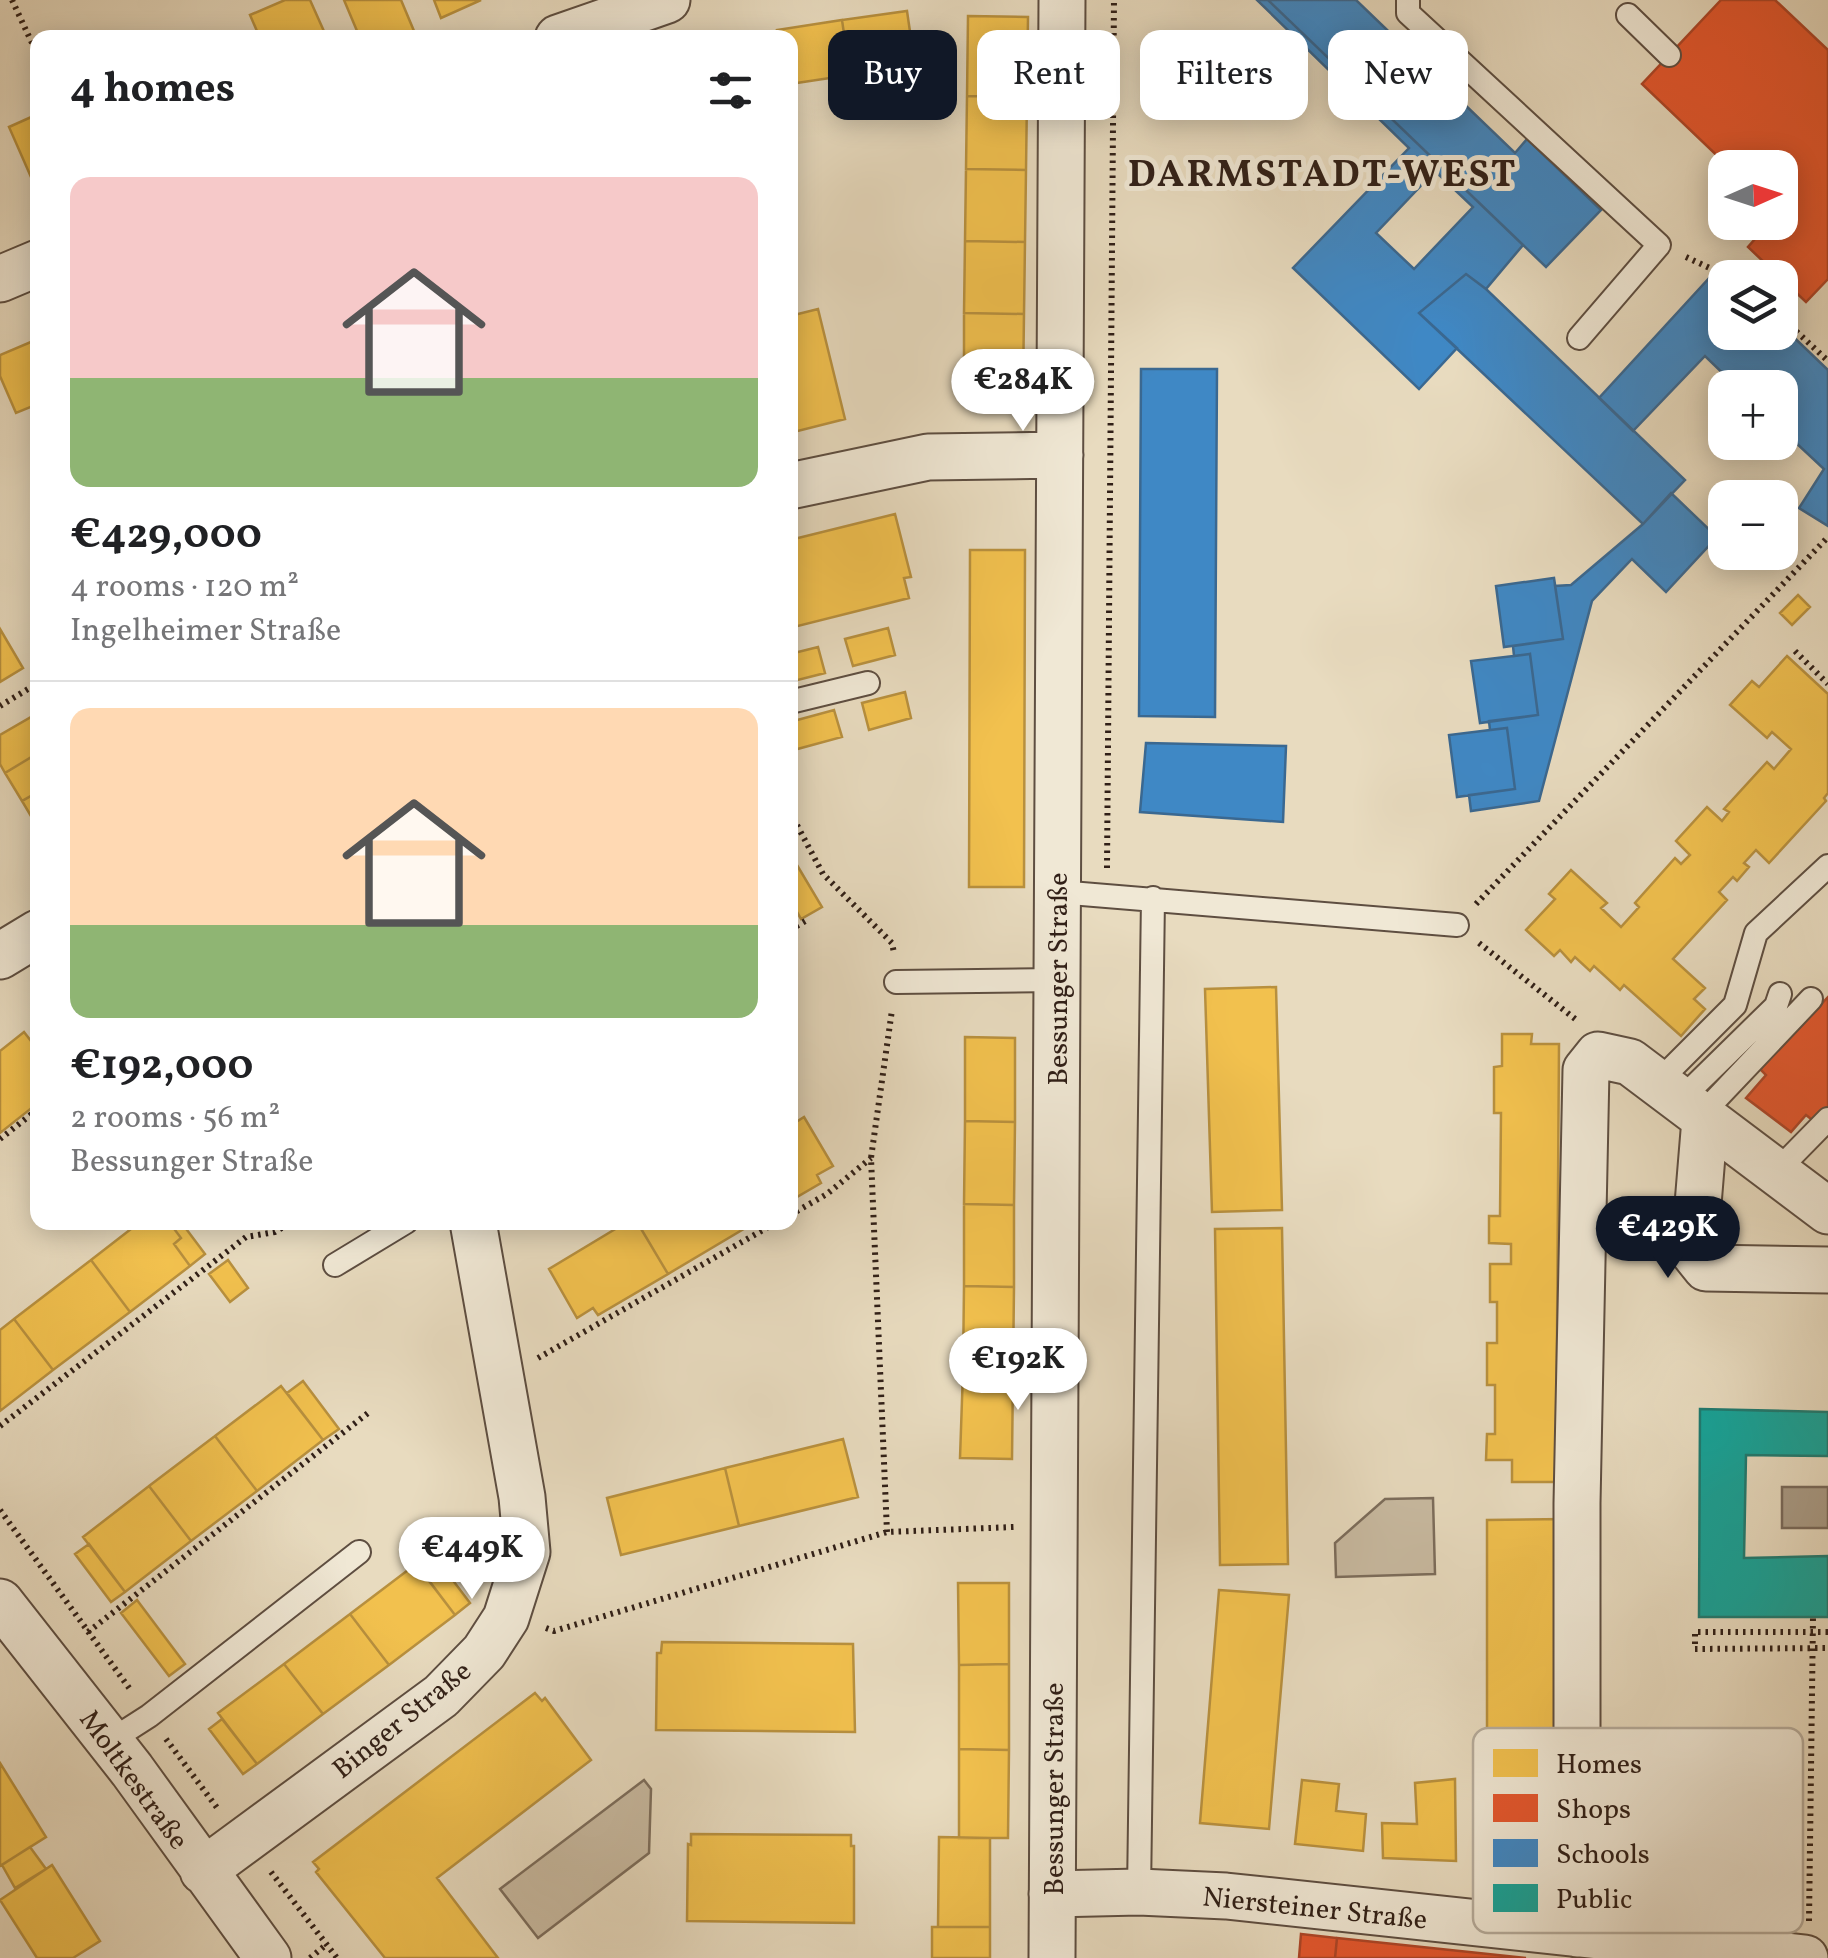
<!DOCTYPE html>
<html lang="en">
<head>
<meta charset="utf-8">
<style>
  :root { --surface:#fff; --page:#f2f2f2; --text:#202124; --muted:#757577; --line:#e0e0e0; --accent:#111827 }
  body { margin:0; font-family:Vollkorn,serif; background:var(--page); color:var(--text); height:100vh; display:flex; flex-direction:column; font-size:38px; white-space:nowrap }
  * { box-sizing:border-box; margin:0 }
  p { font-size:32px; color:var(--muted) }
  .icon { flex:none; width:55px; height:55px; fill:none; stroke:currentColor; stroke-width:2; stroke-linecap:round; stroke-linejoin:round }
  .map { position:relative; flex:1; overflow:hidden }
  .panel { position:absolute; left:30px; top:30px; width:768px; height:1200px; display:flex; flex-direction:column; background:var(--surface); border-radius:20px; box-shadow:0 5px 25px #0003 }
  .panel>* { flex:none }
  .top-card { position:absolute; left:828px; top:30px; width:850px; height:90px; display:flex; gap:20px }
  .needle { width:65px; rotate:87deg }
  .fabs { position:absolute; left:1708px; top:150px; display:grid; gap:20px }
  .fabs a { display:grid; place-items:center; width:90px; height:90px; border-radius:20px; background:var(--surface); box-shadow:0 5px 25px #0003; font-size:50px }
  .price { position:absolute; translate:-50% -85px; padding:0 22px; border-radius:35px; background:#fff; color:#222; font-size:32px; line-height:65px; filter:drop-shadow(0 2px 5px #0008) }
  .price::after { content:''; position:absolute; left:50%; top:60px; width:30px; height:22px; margin-left:-15px; background:inherit; clip-path:polygon(0 0,100% 0,50% 100%) }
  .price.active { background:var(--accent); color:#fff }
  ul { padding:0; list-style:none }
  li { display:grid; align-content:center; gap:20px; height:530px; padding:0 40px }
  li+li { border-top:2px solid var(--line) }
  li span { display:grid; place-items:center; height:310px; border-radius:20px; color:#555 }
  li>.icon { margin-inline-start:auto }
  span .icon { width:180px; height:180px; fill:#fffc; stroke-width:1 }
  li b { font-size:42px }
  h2 { display:flex; justify-content:space-between; align-items:center; height:120px; padding:0 40px; font-size:42px }
  .tag { padding:0 35px; border-radius:20px; background:var(--surface); box-shadow:0 5px 25px #0003; font-size:35px; line-height:90px }
  .tag.active { background:var(--accent); color:#fff }
  .map>svg:first-child { display:block }
  .green { fill:#c9bba2; stroke:#7c6d5c; stroke-width:2.5 }
  .water { fill:#a99b86; stroke:#79695a; stroke-width:2.5 }
  .homes { fill:#f2c14e; stroke:#b8903e; stroke-width:2.5 }
  .shops { fill:#e4572e; stroke:#ae4627; stroke-width:2.5 }
  .schools { fill:#3f88c5; stroke:#3a6891; stroke-width:2.5; fill-rule:evenodd }
  .public { fill:#17a398; stroke:#1e7b71; stroke-width:2.5 }
  .lines { fill:none; stroke-linecap:round; stroke-linejoin:round }
  .service-casing { stroke:#5e4e41; stroke-width:26 }
  .minor-casing { stroke:#5e4e41; stroke-width:49 }
  .path { stroke:#301f17; stroke-width:6; stroke-dasharray:2.5 5; stroke-linecap:butt }
  .service { stroke:#f0e8d5; stroke-width:22 }
  .minor { stroke:#f0e8d5; stroke-width:45 }
  .labels { text-anchor:middle; stroke-width:10; stroke-linejoin:round; paint-order:stroke }
  .street-label { font-size:28px; fill:#301f17; stroke:#f0e8d5 }
  .district-label { font-size:38px; font-weight:bold; letter-spacing:2.5px; fill:#301f17; stroke:#f0e8d5 }
  .key { fill:#f0e8d5; stroke:#b6ac9c; stroke-width:2.5 }
  .key-label { font-size:28px; fill:#301f17 }
</style>
</head>
<body>
<div class="map">
<svg width="1828" height="1958" viewBox="0 0 1828 1958">
  <rect width="100%" height="100%" fill="#e8dbbf"/>
  <filter id="stains"><feTurbulence type="fractalNoise" baseFrequency=".002" numOctaves="4"/><feColorMatrix values="0 0 0 0 .2 0 0 0 0 .09 0 0 0 0 .02 0 0 0 .5 -.17"/></filter>
  <radialGradient id="worn" r=".72"><stop offset=".6" stop-color="#630" stop-opacity="0"/><stop offset="1" stop-color="#630" stop-opacity=".3"/></radialGradient>
  <!-- green -->
  <path class="green" d="M1433 1498 1435 1574 1336 1577 1335 1543 1385 1499Z
    M644 1780 651 1789 649 1853 538 1938 500 1889Z"/>
  <!-- water -->
  <path class="water" d="M1782 1487H1828V1528H1782Z"/>
  <!-- homes -->
  <path class="homes" d="M285 0H310L327 38H260L250 15Z
    M344 0H401L414 31 400 38H360Z
    M434 0H481L441 18Z
    M907 11 915 66 850 75 842 20Z
    M968 16 1028 17 1027 97 967 96Z
    M842 20 850 75 790 84V38H778L777 30Z
    M967 96 1027 97 1026 170 966 169Z
    M38 114V193L9 127Z
    M966 169 1026 170 1025 242 965 241Z
    M965 241 1025 242 1024 314 964 313Z
    M818 309 845 419 790 433V316Z
    M964 313 1024 314 1023 389 964 388Z
    M38 339V404L16 413 0 376V355Z
    M895 514 911 577 904 578 909 598 790 628V540Z
    M970 550H1025L1024 887H969Z
    M1798 595 1810 607 1792 625 1780 613Z
    M888 628 895 655 853 666 845 639Z
    M0 629 23 668 0 682Z
    M818 647 825 673 790 682V654Z
    M1787 656 1828 694V793L1824 798 1826 801 1769 863 1756 850 1744 863 1749 867 1737 881 1733 877 1719 892 1727 900 1673 959 1705 988 1694 999 1705 1009 1681 1036 1624 985 1620 990 1594 966 1590 971 1575 957 1571 962 1560 950 1554 956 1526 930 1555 899 1549 894 1571 870 1607 903 1601 908 1621 927 1639 907 1635 903 1675 858 1681 864 1690 855 1676 841 1707 807 1722 821 1729 812 1724 809 1767 762 1774 769 1791 749 1772 732 1767 738 1730 705 1752 681 1759 687Z
    M905 692 911 718 869 730 862 703Z
    M834 710 842 737 790 751V722Z
    M38 713V753L5 773 0 764V735Z
    M38 753V792L22 801 5 773Z
    M38 792V828L22 801Z
    M791 855 822 907 801 919 790 900Z
    M1276 987 1282 1210 1212 1212 1205 989Z
    M24 1032 38 1050V1103L0 1133V1051Z
    M1502 1034H1532L1531 1044H1559L1556 1482H1512V1460H1486L1487 1434H1495V1385H1487V1343H1497V1302H1490V1264H1511V1244L1489 1243V1216H1500L1501 1113H1494V1067L1502 1066Z
    M965 1037 1015 1038V1122L965 1121Z
    M804 1117 833 1166 817 1175 821 1183 790 1201V1126Z
    M965 1121 1015 1122 1014 1205 964 1204Z
    M964 1204 1014 1205V1287L964 1286Z
    M140 1222H169L181 1238 174 1244 190 1266 130 1312 91 1260Z
    M169 1222H181L205 1254 190 1266 174 1244 181 1238Z
    M627 1222H637L668 1274 598 1315 593 1308 577 1318 549 1269Z
    M637 1222H751L752 1224 668 1274Z
    M1282 1228 1288 1564 1220 1565 1215 1229Z
    M91 1260 130 1312 53 1370 14 1319Z
    M228 1260 248 1288 230 1302 209 1274Z
    M964 1286 1014 1287 1013 1372 963 1371Z
    M14 1319 53 1370 0 1411V1330Z
    M963 1371 1013 1372 1012 1459 960 1458Z
    M303 1381 339 1429 323 1440 287 1393Z
    M281 1386 323 1440 257 1491 215 1436Z
    M215 1436 257 1491 191 1541 149 1486Z
    M843 1439 858 1497 739 1526 725 1468Z
    M725 1468 739 1526 621 1555 607 1498Z
    M149 1486 191 1541 125 1592 83 1537Z
    M1565 1519V1850H1487V1520Z
    M89 1544 125 1592 111 1602 75 1554Z
    M436 1558 470 1603 455 1615 421 1570Z
    M416 1564 455 1615 389 1665 350 1614Z
    M958 1583H1009V1664L959 1665Z
    M1219 1590 1289 1595 1269 1829 1200 1823Z
    M137 1600 185 1664 169 1676 121 1613Z
    M350 1614 389 1665 323 1714 284 1664Z
    M662 1642 853 1644 855 1732 656 1730 657 1653H661Z
    M284 1664 323 1714 257 1764 218 1713Z
    M1009 1664V1750L959 1749V1665Z
    M535 1693 542 1701 545 1698 591 1760 437 1878 498 1958H385L316 1872 319 1869 313 1862Z
    M222 1719 257 1764 243 1774 209 1729Z
    M959 1749 1009 1750 1008 1838H959Z
    M0 1763 46 1837 0 1866Z
    M1455 1779 1456 1861 1383 1858 1382 1823 1417 1824 1415 1783Z
    M1302 1780 1339 1784 1336 1811 1366 1814 1363 1851 1295 1844Z
    M691 1834 851 1835V1846H854V1923L687 1921 688 1844 691 1845Z
    M939 1837 990 1838V1927H938Z
    M30 1847 46 1869 15 1888 2 1865Z
    M52 1865 100 1941 73 1958H37L0 1900Z
    M932 1927H990V1958H932Z"/>
  <!-- shops -->
  <path class="shops" d="M1721 0H1775L1828 50V279L1806 302 1748 247 1770 222H1780V168H1730L1642 84Z
    M1828 997V1108L1815 1122 1806 1115 1791 1132 1746 1098 1766 1075 1760 1069Z
    M1301 1934 1337 1938 1335 1958H1299Z
    M1337 1938 1526 1958H1335Z"/>
  <!-- schools -->
  <path class="schools" d="M1257 0H1268L1523 245 1486 289 1466 274 1419 313 1457 348 1419 389 1293 268 1409 148ZM1435 171 1473 207 1414 269 1376 233Z
    M1268 0H1356L1515 153 1527 139 1601 210 1546 267Z
    M1466 274 1486 289 1685 480 1643 524 1419 313Z
    M1711 276 1725 289V332H1780V324L1828 370V526L1799 508 1824 469 1780 428V388H1738L1705 356 1633 431 1599 398Z
    M1141 369H1217L1215 717 1139 716Z
    M1671 493 1717 537 1666 592 1632 559 1592 601 1539 801 1471 811 1469 795 1515 789 1507 728 1490 730 1489 721 1538 715 1530 654 1514 656 1513 646 1563 639 1555 586 1571 585 1643 524Z
    M1554 578 1563 639 1504 647 1496 586Z
    M1530 654 1538 715 1480 723 1471 661Z
    M1507 728 1515 789 1457 797 1449 735Z
    M1146 743 1286 746 1283 822 1140 812Z"/>
  <!-- public -->
  <path class="public" d="M1700 1409 1828 1412V1456L1746 1455 1744 1558 1828 1556V1617H1699Z"/>
  <g class="lines">
    <defs>
      <path id="service" d="M1408 0V13L1659 245 1579 338
        M1628 15 1669 55
        M790 702 868 683
        M1058 892 1457 925
        M896 982 1057 980
        M1657 1083 1735 1005 1756 933 1828 866
        M1680 1100 1776 1006 1780 994
        M1700 1116 1811 999
        M1776 1172 1828 1119
        M335 1265 406 1222
        M110 1741 149 1716 359 1552
        M1139 1892 1153 898"/>
      <path id="minor" d="M558 38 667 0
        M0 279 38 263
        M790 486 928 457 1060 455
        M0 956 38 933
        M1705 1119 1694 1253 1706 1268 1828 1270
        M0 1602 132 1770 268 1958
        M203 1871 441 1696 484 1652 506 1618 527 1552 522 1497 473 1222
        M1052 1894 1139 1892 1226 1896 1805 1958
        M1577 1934V1503L1586 1070 1598 1055 1630 1062 1828 1211
        M1052 1958 1062 0"/>
    </defs>
    <!-- service casing -->
    <use href="#service" class="service-casing"/>
    <!-- minor casing -->
    <use href="#minor" class="minor-casing"/>
    <!-- path -->
    <path class="path" d="M12 0 38 56
      M1686 257 1731 278
      M1780 316 1828 361
      M1795 651 1828 684
      M0 706 38 683
      M790 812 823 874 892 943 894 953
      M1107 868 1114 0
      M1476 904 1828 537
      M790 930 807 920
      M1479 943 1579 1022
      M0 1139 38 1109
      M790 1215 827 1194 871 1158
      M538 1358 777 1222
      M0 1426 246 1237 275 1232 291 1222
      M0 1510 132 1692
      M887 1532 871 1158 892 1010
      M546 1628 554 1631 887 1532 1014 1527
      M88 1632 368 1413
      M1828 1632H1695V1649L1828 1648
      M166 1739 218 1809
      M271 1872 337 1958
      M1809 1921 1813 1617
      M310 1958 327 1944"/>
    <!-- service -->
    <use href="#service" class="service"/>
    <!-- minor -->
    <use href="#minor" class="minor"/>
  </g>
  <g class="labels">
    <!-- street labels -->
    <g class="street-label">
      <text transform="translate(1057 979) rotate(-90)" y="10">Bessunger Straße</text>
      <text transform="translate(401 1719) rotate(-39)" y="10">Binger Straße</text>
      <text transform="translate(135 1779) rotate(54)" y="10">Moltkestraße</text>
      <text transform="translate(1053 1789) rotate(-90)" y="10">Bessunger Straße</text>
      <text transform="translate(1315 1907) rotate(6)" y="10">Niersteiner Straße</text>
    </g>
    <!-- district labels -->
    <g class="district-label">
      <text x="1323" y="186">DARMSTADT-WEST</text>
    </g>
  </g>
  <!-- legend -->
  <rect x="1473" y="1728" width="330" height="205" rx="15" class="key"/>
  <rect x="1493" y="1749" width="45" height="28" fill="#f2c14e"/>
  <rect x="1493" y="1794" width="45" height="28" fill="#e4572e"/>
  <rect x="1493" y="1839" width="45" height="28" fill="#3f88c5"/>
  <rect x="1493" y="1884" width="45" height="28" fill="#17a398"/>
  <g class="key-label">
    <text x="1556" y="1773">Homes</text>
    <text x="1556" y="1818">Shops</text>
    <text x="1556" y="1863">Schools</text>
    <text x="1556" y="1908">Public</text>
  </g>
  <rect width="100%" height="100%" filter="url(#stains)"/>
  <rect width="100%" height="100%" fill="url(#worn)"/>
</svg>
<div class="fabs">
<a><svg class="needle" viewBox="-14 -14 28 28"><path d="M0-13l5 13h-10z" fill="#e53935"/><path d="M0 13l5-13h-10z" fill="#757577"/></svg></a>
<a><svg class="icon" aria-label="layers" viewBox="0 0 24 24"><path d="M12 4l9 5-9 5-9-5zM3 14l9 5 9-5"/></svg></a>
<a>+</a>
<a>−</a>
</div>
<b class="price" style="left:1023px;top:434px">€284K</b>
<b class="price active" style="left:1668px;top:1281px">€429K</b>
<b class="price" style="left:1018px;top:1413px">€192K</b>
<b class="price" style="left:472px;top:1602px">€449K</b>
<div class="top-card">
<a class="tag active">Buy</a>
<a class="tag">Rent</a>
<a class="tag">Filters</a>
<a class="tag">New</a>
</div>
<section class="panel">
<h2>4 homes<svg class="icon" aria-label="filters" viewBox="0 0 24 24"><path d="M4 7h16M4 17h16"/><circle cx="9" cy="7" r="2"/><circle cx="15" cy="17" r="2"/></svg></h2>
<ul>
<li><span style="background:linear-gradient(#f6c9c9 65%,#8fb573 0)"><svg class="icon" aria-label="home" viewBox="0 0 24 24"><path d="M3 11l9-7 9 7M6 9v11h12V9"/></svg></span><div><b>€429,000</b><p>4 rooms · 120 m²</p><p>Ingelheimer Straße</p></div></li>
<li><span style="background:linear-gradient(#ffd9b3 70%,#8fb573 0)"><svg class="icon" aria-label="home" viewBox="0 0 24 24"><path d="M3 11l9-7 9 7M6 9v11h12V9"/></svg></span><div><b>€192,000</b><p>2 rooms · 56 m²</p><p>Bessunger Straße</p></div></li>
</ul>
</section>
</div>
</body>
</html>
